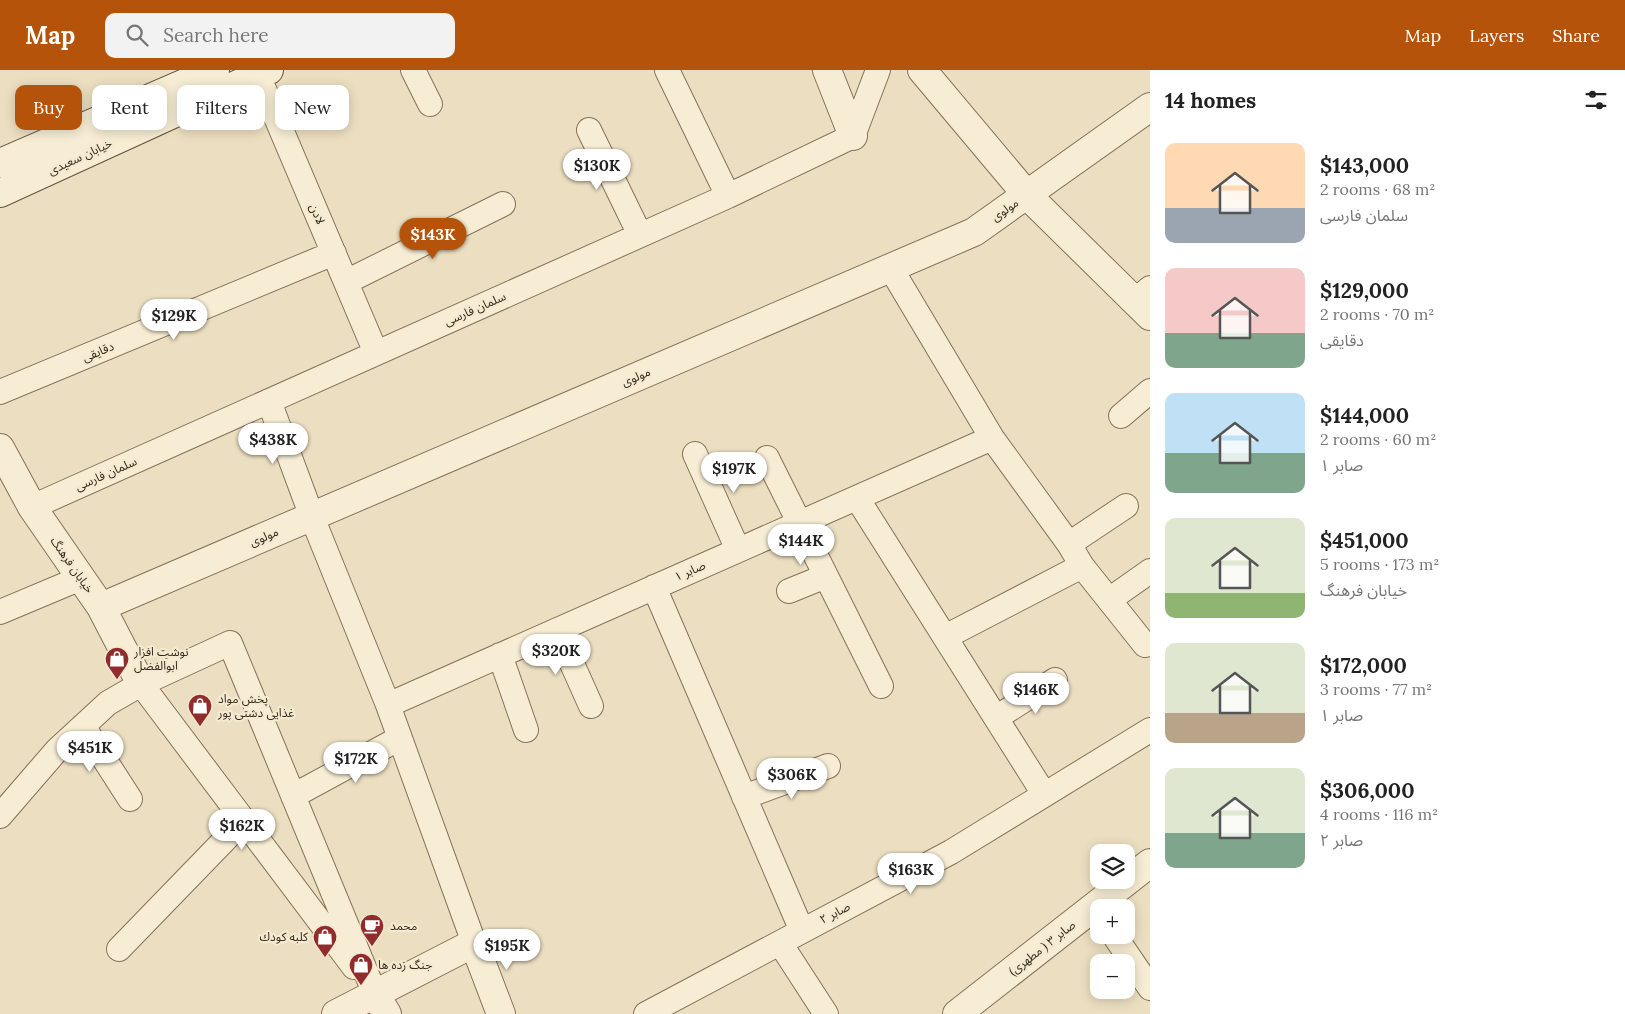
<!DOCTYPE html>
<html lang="en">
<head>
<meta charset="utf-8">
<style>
  :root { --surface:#fff; --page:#f2f2f2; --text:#222; --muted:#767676; --accent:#b45309 }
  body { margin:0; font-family:Lora,"Noto Sans Arabic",serif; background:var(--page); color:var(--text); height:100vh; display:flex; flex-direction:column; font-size:19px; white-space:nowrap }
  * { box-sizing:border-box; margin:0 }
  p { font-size:16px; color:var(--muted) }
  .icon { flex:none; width:28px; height:28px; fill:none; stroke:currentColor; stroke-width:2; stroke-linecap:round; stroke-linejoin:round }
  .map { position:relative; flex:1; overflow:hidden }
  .side { display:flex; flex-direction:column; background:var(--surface); width:475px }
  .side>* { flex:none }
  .guide { position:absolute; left:15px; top:15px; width:475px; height:45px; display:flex; gap:10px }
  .controls { position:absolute; left:1090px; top:774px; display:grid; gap:10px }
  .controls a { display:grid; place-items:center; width:45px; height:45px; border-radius:10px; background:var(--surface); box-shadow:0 2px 12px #0003; font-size:25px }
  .price { position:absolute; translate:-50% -42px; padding:0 11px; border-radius:18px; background:#fff; color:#222; font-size:16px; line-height:32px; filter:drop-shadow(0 1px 2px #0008) }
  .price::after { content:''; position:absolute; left:50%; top:30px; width:15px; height:11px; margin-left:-8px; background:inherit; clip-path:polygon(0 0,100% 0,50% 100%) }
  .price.selected { background:var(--accent); color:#fff }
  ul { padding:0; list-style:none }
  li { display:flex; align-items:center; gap:15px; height:125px; padding:0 15px }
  li span { display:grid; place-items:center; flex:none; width:140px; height:100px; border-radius:10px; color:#555 }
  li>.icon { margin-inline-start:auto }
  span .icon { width:60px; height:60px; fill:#fffc; stroke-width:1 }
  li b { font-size:21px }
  h2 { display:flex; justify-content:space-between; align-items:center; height:60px; padding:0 15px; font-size:21px }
  .chip { padding:0 18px; border-radius:10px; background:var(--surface); box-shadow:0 2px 12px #0003; font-size:18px; line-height:45px }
  .chip.selected { background:var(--accent); color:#fff }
  header { display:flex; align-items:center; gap:30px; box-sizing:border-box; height:70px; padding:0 25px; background:var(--accent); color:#fff }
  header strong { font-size:24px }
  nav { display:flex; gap:28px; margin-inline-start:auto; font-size:18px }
  .search { width:350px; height:45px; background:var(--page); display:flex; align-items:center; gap:12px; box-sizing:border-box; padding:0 18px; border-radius:10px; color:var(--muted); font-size:19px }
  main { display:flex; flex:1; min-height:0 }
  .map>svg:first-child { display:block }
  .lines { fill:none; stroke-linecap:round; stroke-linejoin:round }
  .minor-casing { stroke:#857159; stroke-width:26 }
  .tertiary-casing { stroke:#857159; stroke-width:30 }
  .secondary-casing { stroke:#66523d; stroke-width:30 }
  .minor { stroke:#f7edd4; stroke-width:24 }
  .tertiary { stroke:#f7edd4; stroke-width:28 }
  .secondary { stroke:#f7edd4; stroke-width:28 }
  .labels { text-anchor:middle; stroke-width:4.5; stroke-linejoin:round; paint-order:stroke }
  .street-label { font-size:12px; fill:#35291d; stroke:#f4ead0 }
  .poi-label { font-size:12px; fill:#35291d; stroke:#f4ead0; text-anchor:start }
</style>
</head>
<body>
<header>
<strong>Map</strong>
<div class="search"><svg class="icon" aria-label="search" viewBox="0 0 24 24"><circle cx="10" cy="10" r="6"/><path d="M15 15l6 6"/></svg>Search here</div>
<nav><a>Map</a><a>Layers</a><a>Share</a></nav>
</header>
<main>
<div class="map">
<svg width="1150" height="944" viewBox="0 0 1150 944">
  <rect width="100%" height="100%" fill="#ecdfc1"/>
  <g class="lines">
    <defs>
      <path id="minor" d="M413 0 430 34
        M667 0 728 126
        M258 5 376 283
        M589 60 640 165
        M890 197 992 368 1069 474 1082 496 945 567
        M346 212 503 134
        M1135 231 1150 218
        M0 322 334 183
        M269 331 312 447 388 635 474 873
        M1121 346 1150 321
        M695 384 738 480
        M767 388 881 616
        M857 428 1044 724
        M32 437 728 126 853 66 878 0
        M1069 474 1126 436
        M1082 496 1145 575
        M654 517 802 861
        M789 521 826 506
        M1109 530 1150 501
        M0 542 81 508
        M557 560 591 636
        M500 585 526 660
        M141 614 354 897
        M388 635 992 368
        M996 648 1055 610
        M83 656 130 729
        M293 726 400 668
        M744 727 828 696
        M0 746 57 680 108 633 141 614 230 573 375 924
        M1114 865 1150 918
        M780 873 826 944
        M119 879 244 750
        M646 944 951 782 1150 660"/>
      <path id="tertiary" d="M827 0 853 66
        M922 0 1027 125 1150 246
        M0 378 32 437 101 537 141 614
        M101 537 974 162 1150 37
        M375 924 387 944
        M336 944 474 873 501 944
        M957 944 1150 793"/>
      <path id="secondary" d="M0 93 215 0
        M0 123 269 0"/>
    </defs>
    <!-- minor casing -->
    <use href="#minor" class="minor-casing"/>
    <!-- tertiary casing -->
    <use href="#tertiary" class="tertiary-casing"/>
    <!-- secondary casing -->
    <use href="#secondary" class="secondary-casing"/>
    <!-- minor -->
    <use href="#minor" class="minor"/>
    <!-- tertiary -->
    <use href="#tertiary" class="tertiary"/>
    <!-- secondary -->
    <use href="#secondary" class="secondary"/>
  </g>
  <!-- icons -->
  <defs>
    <symbol id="shop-pin" viewBox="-11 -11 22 30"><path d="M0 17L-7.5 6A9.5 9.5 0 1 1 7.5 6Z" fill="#912c2c" stroke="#f4ead0"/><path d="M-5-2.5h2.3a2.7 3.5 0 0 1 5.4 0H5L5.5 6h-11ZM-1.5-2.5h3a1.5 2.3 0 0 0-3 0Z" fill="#fff"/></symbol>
    <symbol id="cafe-pin" viewBox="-11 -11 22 30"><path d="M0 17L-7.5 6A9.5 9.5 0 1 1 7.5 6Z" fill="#912c2c" stroke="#f4ead0"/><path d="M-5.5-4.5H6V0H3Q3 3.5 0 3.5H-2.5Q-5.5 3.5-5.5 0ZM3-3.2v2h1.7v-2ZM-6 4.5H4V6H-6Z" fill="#fff"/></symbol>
  </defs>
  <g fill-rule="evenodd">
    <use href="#shop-pin" x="103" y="575" width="28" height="38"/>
    <use href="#shop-pin" x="186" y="622" width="28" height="38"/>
    <use href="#cafe-pin" x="358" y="842" width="28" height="38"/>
    <use href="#shop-pin" x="311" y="853" width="28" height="38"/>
    <use href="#shop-pin" x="347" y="881" width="28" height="38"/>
  </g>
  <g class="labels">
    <!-- street labels -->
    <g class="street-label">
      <text transform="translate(80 87) rotate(-25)" y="4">خیابان سعیدی</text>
      <text transform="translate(1005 140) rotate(-35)" y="4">مولوی</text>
      <text transform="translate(317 144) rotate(67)" y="4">لادن</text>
      <text transform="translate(475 239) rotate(-24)" y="4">سلمان فارسی</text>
      <text transform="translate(98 282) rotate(-23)" y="4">دقایقی</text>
      <text transform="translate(636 307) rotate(-23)" y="4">مولوی</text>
      <text transform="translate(106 404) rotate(-24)" y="4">سلمان فارسی</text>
      <text transform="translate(264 467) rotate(-23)" y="4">مولوی</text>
      <text transform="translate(72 495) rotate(55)" y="4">خیابان فرهنگ</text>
      <text transform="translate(690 501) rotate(-24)" y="4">صابر ۱</text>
      <text transform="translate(835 843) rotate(-28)" y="4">صابر ۲</text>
      <text transform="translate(1042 878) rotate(-38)" y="4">صابر ۳ ( مطهری)</text>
    </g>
    <!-- poi labels -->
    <g class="poi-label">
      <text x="134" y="586">نوشت افزار<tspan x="134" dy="14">ابوالفضل</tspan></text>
      <text x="218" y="633">پخش مواد<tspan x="218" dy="14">غذایی دشتی پور</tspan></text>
      <text x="390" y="860">محمد</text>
      <text x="308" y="871" text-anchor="end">كلبه كودك</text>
      <text x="378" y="899">جنگ زده ها</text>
    </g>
  </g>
</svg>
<div class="controls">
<a><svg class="icon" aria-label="layers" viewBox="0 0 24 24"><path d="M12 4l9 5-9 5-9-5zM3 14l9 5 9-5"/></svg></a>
<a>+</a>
<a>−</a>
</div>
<b class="price" style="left:597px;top:121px">$130K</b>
<b class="price selected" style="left:433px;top:190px">$143K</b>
<b class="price" style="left:174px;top:271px">$129K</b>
<b class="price" style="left:273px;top:395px">$438K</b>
<b class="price" style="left:734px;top:424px">$197K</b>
<b class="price" style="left:801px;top:496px">$144K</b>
<b class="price" style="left:556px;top:606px">$320K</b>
<b class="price" style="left:1036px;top:645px">$146K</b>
<b class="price" style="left:90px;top:703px">$451K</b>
<b class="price" style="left:356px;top:714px">$172K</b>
<b class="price" style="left:792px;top:730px">$306K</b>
<b class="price" style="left:242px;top:781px">$162K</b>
<b class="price" style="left:911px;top:825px">$163K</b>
<b class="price" style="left:507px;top:901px">$195K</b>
<div class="guide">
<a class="chip selected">Buy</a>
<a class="chip">Rent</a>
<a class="chip">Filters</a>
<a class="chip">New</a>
</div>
</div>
<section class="side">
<h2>14 homes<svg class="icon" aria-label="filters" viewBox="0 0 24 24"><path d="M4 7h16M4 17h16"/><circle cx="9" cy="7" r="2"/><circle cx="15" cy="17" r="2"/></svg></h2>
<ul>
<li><span style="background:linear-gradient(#ffd9b3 65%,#9aa5b1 0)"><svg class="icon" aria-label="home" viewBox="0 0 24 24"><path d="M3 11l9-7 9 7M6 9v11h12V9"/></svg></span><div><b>$143,000</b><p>2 rooms · 68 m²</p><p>سلمان فارسی</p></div></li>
<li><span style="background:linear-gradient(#f6c9c9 65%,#7fa58c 0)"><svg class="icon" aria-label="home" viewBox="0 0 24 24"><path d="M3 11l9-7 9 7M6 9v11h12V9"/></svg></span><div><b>$129,000</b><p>2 rooms · 70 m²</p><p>دقایقی</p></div></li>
<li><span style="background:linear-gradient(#bfe0f5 60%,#7fa58c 0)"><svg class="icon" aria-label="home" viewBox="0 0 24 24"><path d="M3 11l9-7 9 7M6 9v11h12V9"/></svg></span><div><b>$144,000</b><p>2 rooms · 60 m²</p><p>صابر ۱</p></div></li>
<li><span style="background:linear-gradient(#dfe7d0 75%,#8fb573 0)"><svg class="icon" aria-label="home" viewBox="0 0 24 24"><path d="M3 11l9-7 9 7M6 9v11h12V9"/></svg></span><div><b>$451,000</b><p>5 rooms · 173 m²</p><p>خیابان فرهنگ</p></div></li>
<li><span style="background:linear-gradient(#dfe7d0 70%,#b9a48a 0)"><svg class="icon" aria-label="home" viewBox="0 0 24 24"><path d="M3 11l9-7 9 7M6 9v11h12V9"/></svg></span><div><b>$172,000</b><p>3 rooms · 77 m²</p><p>صابر ۱</p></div></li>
<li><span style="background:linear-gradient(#dfe7d0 65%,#7fa58c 0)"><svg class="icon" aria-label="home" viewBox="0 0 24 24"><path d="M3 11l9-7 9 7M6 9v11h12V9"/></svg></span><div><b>$306,000</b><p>4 rooms · 116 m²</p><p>صابر ۲</p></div></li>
</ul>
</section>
</main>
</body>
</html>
